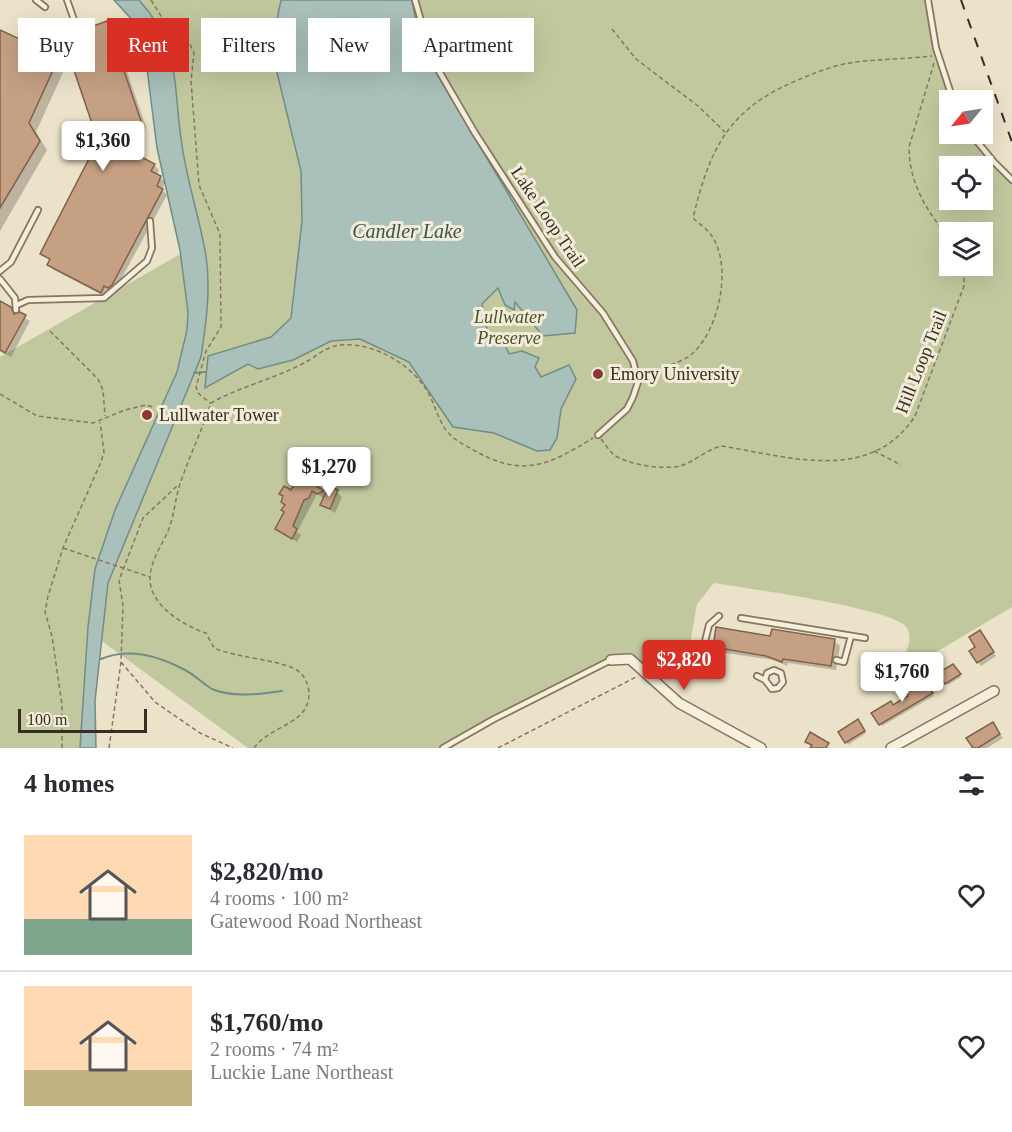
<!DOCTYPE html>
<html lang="en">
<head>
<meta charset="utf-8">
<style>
  :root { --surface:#fff; --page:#f7f7f7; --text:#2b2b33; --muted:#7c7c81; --line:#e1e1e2; --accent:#d93025 }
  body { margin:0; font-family:Georgia,serif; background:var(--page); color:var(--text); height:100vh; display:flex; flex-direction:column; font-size:22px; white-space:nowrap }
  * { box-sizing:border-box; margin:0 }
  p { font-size:20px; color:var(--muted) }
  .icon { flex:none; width:33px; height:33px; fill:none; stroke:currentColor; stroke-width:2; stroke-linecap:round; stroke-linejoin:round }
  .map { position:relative; height:748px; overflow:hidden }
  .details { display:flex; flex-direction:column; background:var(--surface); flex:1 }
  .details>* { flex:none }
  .top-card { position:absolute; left:18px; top:18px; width:600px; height:54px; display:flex; gap:12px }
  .needle { width:39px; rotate:240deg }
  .tools { position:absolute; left:939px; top:90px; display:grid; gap:12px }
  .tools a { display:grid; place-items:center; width:54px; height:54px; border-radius:0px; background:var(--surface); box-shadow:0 6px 24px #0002; font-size:30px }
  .scale { position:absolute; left:18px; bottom:15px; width:129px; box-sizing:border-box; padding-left:6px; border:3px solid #382d22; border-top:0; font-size:16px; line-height:21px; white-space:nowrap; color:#382d22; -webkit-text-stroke:4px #f3ecd9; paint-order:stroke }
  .price { position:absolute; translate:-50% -51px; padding:0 14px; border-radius:6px; background:#fff; color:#222; font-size:20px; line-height:39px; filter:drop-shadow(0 2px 3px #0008) }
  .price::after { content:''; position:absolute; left:50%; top:36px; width:18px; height:14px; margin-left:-9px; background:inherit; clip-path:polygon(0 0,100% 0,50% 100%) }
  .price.active { background:var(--accent); color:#fff }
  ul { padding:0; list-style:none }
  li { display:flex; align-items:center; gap:18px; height:150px; padding:0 24px }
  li+li { border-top:2px solid var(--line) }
  li span { display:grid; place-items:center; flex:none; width:168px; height:120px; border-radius:0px; color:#555 }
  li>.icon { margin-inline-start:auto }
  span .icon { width:72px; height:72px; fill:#fffc; stroke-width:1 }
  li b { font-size:26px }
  h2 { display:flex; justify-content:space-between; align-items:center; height:72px; padding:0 24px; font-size:26px }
  .chip { padding:0 21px; border-radius:0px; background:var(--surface); box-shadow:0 6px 24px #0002; font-size:21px; line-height:54px }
  .chip.active { background:var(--accent); color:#fff }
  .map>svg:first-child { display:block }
  .green { fill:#c2c89e; fill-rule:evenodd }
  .water { fill:#aac0ba; stroke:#718d87; stroke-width:1.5 }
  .shadow { fill:#0003 }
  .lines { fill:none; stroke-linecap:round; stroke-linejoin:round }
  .stream { stroke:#718d87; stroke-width:2 }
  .building { fill:#c5a083; stroke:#826148; stroke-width:1.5 }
  .lane-casing { stroke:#867560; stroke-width:8 }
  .street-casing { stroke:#867560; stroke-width:12 }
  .path { stroke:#867560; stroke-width:1.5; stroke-dasharray:4.5 3; stroke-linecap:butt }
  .lane { stroke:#f6efdc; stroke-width:4.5 }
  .street { stroke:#f6efdc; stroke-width:9 }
  .rail { stroke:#382d22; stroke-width:2; stroke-dasharray:10 10; stroke-linecap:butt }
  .path-bridge { stroke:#867560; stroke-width:1.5; stroke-dasharray:4.5 3; stroke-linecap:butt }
  .poi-dot { fill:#8f3736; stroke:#f3ecd9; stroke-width:2 }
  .labels { text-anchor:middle; stroke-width:6; stroke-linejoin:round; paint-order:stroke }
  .street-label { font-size:18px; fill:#382d22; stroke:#f3ecd9 }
  .park-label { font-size:18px; font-style:italic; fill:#47522a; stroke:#f3ecd9 }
  .poi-label { font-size:18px; fill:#382d22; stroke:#f3ecd9; text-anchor:start }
  .water-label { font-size:20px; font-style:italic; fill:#335654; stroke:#f3ecd9 }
</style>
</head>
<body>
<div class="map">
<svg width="1012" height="748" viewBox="0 0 1012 748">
  <rect width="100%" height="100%" fill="#ebe2ca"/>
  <!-- green -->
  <path class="green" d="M128 0H928L936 48 953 100H950V134H971L1012 184V607L886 682C895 669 917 645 907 628 896 608 743 588 714 583L697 604 689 651 671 656 645 673 621 657 443 748H248L95 636 86 748H0V357L191 248 162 89ZM950 166H982V200H950ZM950 232H982V266H950Z"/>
  <!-- water -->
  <path class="water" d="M114 0H139C183 49 172 85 182 145 187 182 200 219 206 256 211 289 206 324 201 357L108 583 95 701 96 748H80L88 627 95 569 115 510 177 372 187 330 188 312 180 250 157 148 145 53 134 22Z
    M281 0H412L421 47 577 310 575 333 543 336 515 302 514 310 505 305 498 288 482 304 490 344 502 339 509 354 522 351 539 358 535 367 541 377 569 365 576 379 561 409 557 438 550 450 537 451 494 433 453 427 409 362 360 339 331 341 293 360 258 369 248 364 205 388 208 356 271 337 291 318 302 221 301 171 271 48Z"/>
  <!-- shadow -->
  <path class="shadow" d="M107 23 112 28 146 127 143 135 114 145 154 165 159 170 157 175 165 182 162 190 167 195 114 292 110 290 106 297 54 270 49 265 51 260 42 254 99 148 80 37Z
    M0 32 58 58 66 66 36 132 47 150 0 231Z
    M0 303 30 321 11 357 0 351Z
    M313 481 326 495 337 492 342 497 335 513 322 505 325 499 317 494 297 532 301 535 297 542 277 528 286 512 291 492Z
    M980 632 996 656 981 666 978 662Z
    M771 638 834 641 840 646 836 670 788 663 787 666 773 660 720 652 714 647Z
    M955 668 961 677 948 685 946 683Z
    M926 684 934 696 882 726 880 724 894 706Z
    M860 723 866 733 848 745 846 742Z
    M993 724 1003 738 987 748H975Z"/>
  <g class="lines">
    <!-- stream -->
    <path class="stream" d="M194 373 205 372
      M101 659C129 647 159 656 185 670 195 675 203 684 212 689 232 698 261 694 282 691"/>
  </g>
  <!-- building -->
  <path class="building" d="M107 21 141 121 138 130 108 140 155 164 151 171 161 176 157 186 163 189 112 285 108 288 104 286 101 293 47 265 50 259 40 254 93 151 97 147 98 141 65 44 69 34 79 35 82 30Z
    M0 30 59 57 29 123 40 141 0 208Z
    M0 301 11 307 14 314 20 312 26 315 5 353 0 350Z
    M301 473 314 480 312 483 324 491 317 494 312 491 309 498 304 500 293 526 297 529 292 539 275 529 284 512 281 510 285 505 281 502 283 496 279 494 284 486 291 490Z
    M329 486 338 490 330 509 320 505Z
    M716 627 770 636 772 629 835 639 831 666 783 659 782 662 766 656 713 647Z
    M980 630 994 652 977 663 969 651 975 647 969 637Z
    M953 664 961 674 945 684 938 673Z
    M924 680 933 693 879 725 871 713 891 701 893 705 908 696 906 693Z
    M858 719 865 731 845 743 838 732Z
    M993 722 1000 734 978 748H973L966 738Z
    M810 732 829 743 826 748H810L812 745 805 742Z"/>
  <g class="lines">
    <defs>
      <path id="lane" d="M36 0 45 7
        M67 0 78 31
        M415 0 432 59 475 133 555 257 603 313 633 361 638 382 633 397 627 409 598 435
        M928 0 936 48 953 100
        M971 134 994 162 1012 180
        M75 139 93 147
        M0 271 11 262 38 210
        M0 279 15 298 16 310
        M17 305 28 300 104 298 147 261 152 248 150 221
        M741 618 865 638
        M695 659 702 654 709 625 719 616
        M836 660 844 662 851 636
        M757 676 765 680 772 689 778 688 783 682 781 673 774 670 767 673 765 680
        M650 679C667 665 681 653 703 663
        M443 748 494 719 611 660"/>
      <path id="street" d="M611 660 630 659 679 703 761 748
        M891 748 994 691"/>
    </defs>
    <!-- lane casing -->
    <use href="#lane" class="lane-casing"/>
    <!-- street casing -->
    <use href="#street" class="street-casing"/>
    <!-- path -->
    <path class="path" d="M151 0 161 16 187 38 194 53 191 81 199 185 220 234 221 327 206 351 196 387 198 393 210 403
      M612 29 636 59 698 106 725 132
      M934 63 909 147C909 183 927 212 950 239
      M50 331 98 379 103 390 105 416
      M644 378C658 366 680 365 693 353 719 329 732 268 713 238 709 230 699 224 693 218 710 148 728 109 798 80 816 72 835 65 855 62 881 59 907 59 932 56
      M0 394 37 416 93 423 125 410 146 405 153 407
      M601 439C605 444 609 450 613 454 627 465 667 471 683 465 697 460 706 450 721 446 786 456 871 485 915 416L964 286V266
      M874 451 901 465
      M121 662 155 702 200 733 233 748
      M62 748V705L52 636 45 612 48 596 63 548 101 462 104 452 100 422
      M109 748 121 662 123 606 119 580 143 518 178 485
      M254 748C265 732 289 727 302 713 314 700 310 677 295 669 275 659 237 658 214 648L206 633C184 626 149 605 150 578 150 562 162 545 168 531 175 514 175 497 181 481 190 455 202 430 211 403 243 385 279 378 311 359 320 353 329 346 340 345 372 342 408 362 426 389 434 401 437 418 446 430 453 440 465 445 475 451 524 478 549 465 593 438
      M498 748 636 677"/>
    <!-- lane -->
    <use href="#lane" class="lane"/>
    <!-- street -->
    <use href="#street" class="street"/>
    <!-- rail -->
    <path class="rail" d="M961 0 1012 142"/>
    <!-- path-bridge -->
    <path class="path-bridge" d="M63 548 150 577"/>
  </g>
  <!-- markers -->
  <g class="poi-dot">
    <circle cx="598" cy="374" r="6"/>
    <circle cx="147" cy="415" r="6"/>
  </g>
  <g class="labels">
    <!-- street labels -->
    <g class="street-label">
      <text transform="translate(548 217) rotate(56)" y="6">Lake Loop Trail</text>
      <text transform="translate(921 362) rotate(-68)" y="6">Hill Loop Trail</text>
    </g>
    <!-- park labels -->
    <g class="park-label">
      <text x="509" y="323">Lullwater<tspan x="509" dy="21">Preserve</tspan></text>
    </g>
    <!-- poi labels -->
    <g class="poi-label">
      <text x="610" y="380">Emory University</text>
      <text x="159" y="421">Lullwater Tower</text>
    </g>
    <!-- water labels -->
    <g class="water-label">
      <text x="407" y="238">Candler Lake</text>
    </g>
  </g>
</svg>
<div class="tools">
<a><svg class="needle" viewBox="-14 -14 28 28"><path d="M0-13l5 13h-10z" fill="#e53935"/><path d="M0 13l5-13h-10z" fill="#7c7c81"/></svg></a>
<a><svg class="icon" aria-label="locate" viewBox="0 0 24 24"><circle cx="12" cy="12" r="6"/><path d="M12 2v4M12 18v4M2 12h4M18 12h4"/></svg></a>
<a><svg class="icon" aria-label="layers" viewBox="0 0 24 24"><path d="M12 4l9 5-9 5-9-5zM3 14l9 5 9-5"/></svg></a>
</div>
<div class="scale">100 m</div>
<b class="price" style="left:103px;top:172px">$1,360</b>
<b class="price" style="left:329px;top:498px">$1,270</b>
<b class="price active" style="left:684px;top:691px">$2,820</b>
<b class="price" style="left:902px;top:703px">$1,760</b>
<div class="top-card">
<a class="chip">Buy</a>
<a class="chip active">Rent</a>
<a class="chip">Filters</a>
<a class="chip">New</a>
<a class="chip">Apartment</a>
</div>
</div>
<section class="details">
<h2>4 homes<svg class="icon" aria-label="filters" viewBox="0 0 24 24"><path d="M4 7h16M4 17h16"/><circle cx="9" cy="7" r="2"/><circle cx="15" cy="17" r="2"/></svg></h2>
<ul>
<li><span style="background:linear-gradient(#ffd9b3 70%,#7fa58c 0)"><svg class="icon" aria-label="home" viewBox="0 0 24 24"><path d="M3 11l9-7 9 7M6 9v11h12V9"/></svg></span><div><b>$2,820/mo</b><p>4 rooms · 100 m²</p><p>Gatewood Road Northeast</p></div><svg class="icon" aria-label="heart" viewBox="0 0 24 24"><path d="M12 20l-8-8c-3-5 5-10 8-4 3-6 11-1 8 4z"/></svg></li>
<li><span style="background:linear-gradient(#ffd9b3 70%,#c2b280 0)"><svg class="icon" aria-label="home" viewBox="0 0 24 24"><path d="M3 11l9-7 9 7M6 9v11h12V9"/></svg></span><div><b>$1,760/mo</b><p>2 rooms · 74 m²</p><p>Luckie Lane Northeast</p></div><svg class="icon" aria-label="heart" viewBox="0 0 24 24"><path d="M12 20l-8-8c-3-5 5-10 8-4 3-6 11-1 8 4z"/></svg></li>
</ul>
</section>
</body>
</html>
